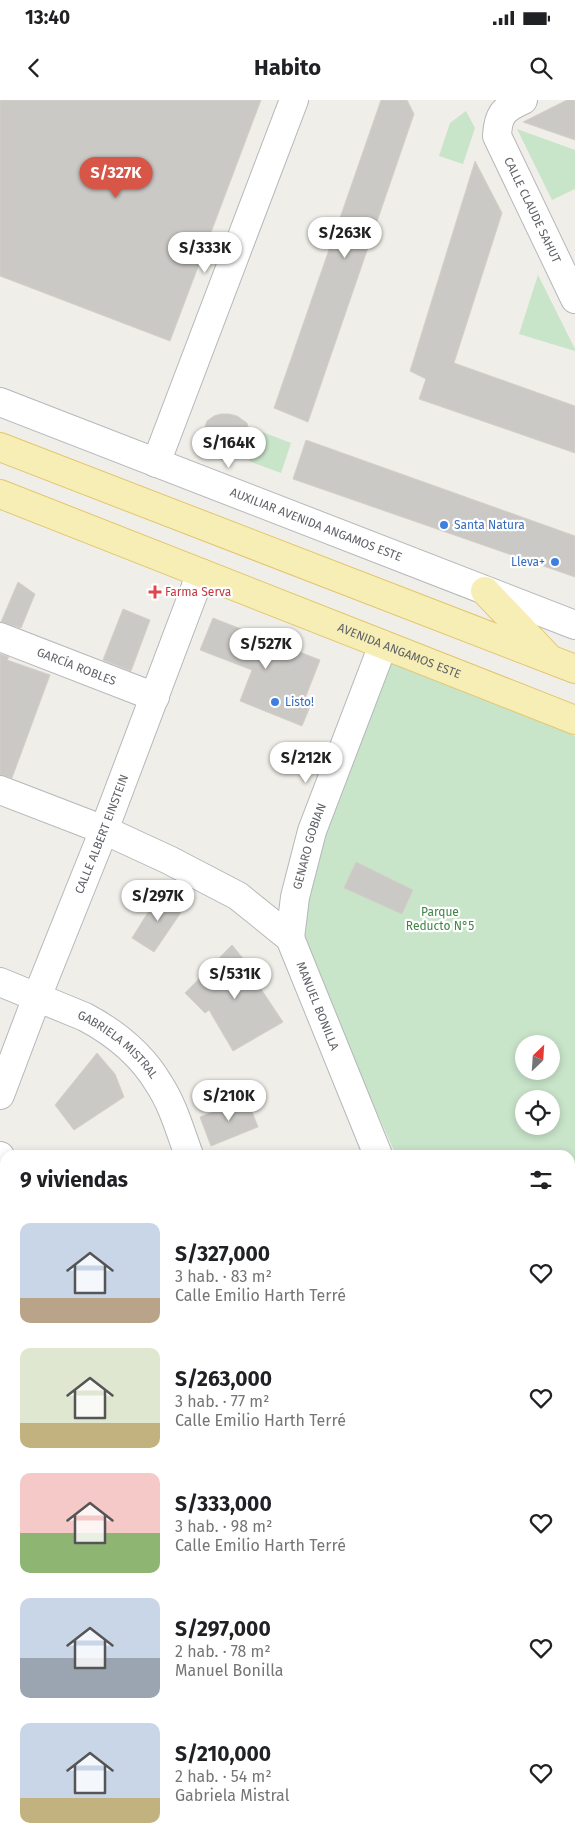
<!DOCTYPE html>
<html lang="es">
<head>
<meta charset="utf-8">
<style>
  :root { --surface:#fff; --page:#f2f2f2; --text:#202124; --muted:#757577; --accent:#d75647 }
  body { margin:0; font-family:"Fira Sans",sans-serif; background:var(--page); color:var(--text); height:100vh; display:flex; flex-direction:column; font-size:19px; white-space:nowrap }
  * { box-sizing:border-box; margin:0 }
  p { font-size:16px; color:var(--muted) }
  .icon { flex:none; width:28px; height:28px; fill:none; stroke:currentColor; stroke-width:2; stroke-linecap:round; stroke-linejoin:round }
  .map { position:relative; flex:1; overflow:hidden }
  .panel { position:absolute; left:0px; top:1050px; width:575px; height:695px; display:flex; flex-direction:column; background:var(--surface); border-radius:15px 15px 0 0; box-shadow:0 2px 8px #0003 }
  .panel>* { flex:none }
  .needle { width:32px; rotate:25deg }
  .buttons { position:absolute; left:515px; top:935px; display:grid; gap:10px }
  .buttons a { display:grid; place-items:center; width:45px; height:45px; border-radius:50%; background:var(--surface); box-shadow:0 2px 8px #0003; font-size:25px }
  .price { position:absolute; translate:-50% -42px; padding:0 11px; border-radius:18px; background:#fff; color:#222; font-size:16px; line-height:32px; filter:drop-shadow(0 1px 2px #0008) }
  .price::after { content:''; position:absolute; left:50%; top:30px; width:15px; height:11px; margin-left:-8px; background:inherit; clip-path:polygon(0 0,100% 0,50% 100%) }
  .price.current { background:var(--accent); color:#fff }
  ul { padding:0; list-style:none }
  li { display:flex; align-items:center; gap:15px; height:125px; padding:0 20px }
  li span { display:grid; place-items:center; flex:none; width:140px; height:100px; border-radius:10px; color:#555 }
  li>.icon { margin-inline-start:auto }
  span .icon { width:60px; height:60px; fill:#fffc; stroke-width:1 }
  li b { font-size:21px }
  h2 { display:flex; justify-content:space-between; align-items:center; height:60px; padding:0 20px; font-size:21px }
  .status { display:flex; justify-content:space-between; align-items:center; height:35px; padding:0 25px; background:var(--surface); direction:ltr }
  .status svg { height:14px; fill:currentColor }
  header { display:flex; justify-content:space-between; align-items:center; height:65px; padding:0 20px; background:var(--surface); font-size:22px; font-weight:700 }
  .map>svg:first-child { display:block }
  .education { fill:#dfddd7 }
  .green { fill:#c8e4c9; fill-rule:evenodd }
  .building { fill:#cbc9c5; stroke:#d4d0c7 }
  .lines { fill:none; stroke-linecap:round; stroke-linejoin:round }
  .minor-casing { stroke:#b5b7bb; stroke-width:30 }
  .major-casing { stroke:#e3c66e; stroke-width:30 }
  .minor { stroke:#fff; stroke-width:28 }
  .major { stroke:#f7eeb6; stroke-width:28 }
  .shop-dot { fill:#3f7fe0; stroke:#fff; stroke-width:2 }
  .health-dot { fill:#e0444e; stroke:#fff; stroke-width:2 }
  .labels { text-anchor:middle; stroke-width:4.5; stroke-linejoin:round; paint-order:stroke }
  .street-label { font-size:12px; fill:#5f6267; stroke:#fff }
  .shop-label { font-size:12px; fill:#366cbe; stroke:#fff; text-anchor:start }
  .health-label { font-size:12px; fill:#be3a42; stroke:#fff; text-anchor:start }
  .park-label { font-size:12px; fill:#408546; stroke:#fff }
</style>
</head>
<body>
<div class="status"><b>13:40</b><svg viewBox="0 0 49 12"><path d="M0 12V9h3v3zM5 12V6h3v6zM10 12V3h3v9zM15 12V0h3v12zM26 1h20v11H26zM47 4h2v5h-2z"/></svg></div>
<header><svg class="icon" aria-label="back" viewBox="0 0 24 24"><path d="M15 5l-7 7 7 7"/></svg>Habito<svg class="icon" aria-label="search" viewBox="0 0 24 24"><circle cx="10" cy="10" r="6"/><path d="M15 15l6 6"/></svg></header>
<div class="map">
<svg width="575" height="1745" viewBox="0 0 575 1745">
  <rect width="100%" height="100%" fill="#f0eee8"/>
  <!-- education -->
  <path class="education" d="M5 1360V1487L0 1489V1362Z"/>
  <!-- green -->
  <path class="green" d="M466 11 475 28 463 64 439 56 450 23Z
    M517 29 575 50V89L552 100Z
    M538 175 575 249V251L519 234Z
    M260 331 291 343 281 373 249 361Z
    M383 559 575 636V1160L570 1162V1055H396L304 850 306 797 319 731ZM524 944H551V971H524ZM524 999H551V1026H524Z
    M0 1089 5 1102V1347L0 1349Z"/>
  <!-- building -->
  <path class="building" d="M0 0H261L170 241 0 176Z
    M381 0H407L414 14 308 322 274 308Z
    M567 0H575V40L523 22Z
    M475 61 502 113 454 263 575 306V353L419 299 426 279 410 271Z
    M221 314H229L237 316 247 323 250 336 249 343 246 350 233 360 226 361 211 356 202 343V335L207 321 214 316Z
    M306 340 575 436V477L293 379Z
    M18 482 35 494 21 528 1 522Z
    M123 509 150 520 131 571 103 560Z
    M213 518 320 560 304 601 311 604 302 626 240 601 252 570 200 550Z
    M0 554 9 557 7 560 50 575 12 678 0 675Z
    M356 762 413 790 402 814 344 788Z
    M160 793 184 808 154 852 132 838Z
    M232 845 254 872 251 874 283 922 233 951 209 910 205 913 185 893Z
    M97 953 115 974 124 997 74 1030 55 1005Z
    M247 999 258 1027 211 1046 200 1017Z"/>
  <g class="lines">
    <defs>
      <g id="minor">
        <path id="s1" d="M523 0C503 9 498 15 497 36L575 199"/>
        <path id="s2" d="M0 302 575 525"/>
        <path d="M156 363 294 0"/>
        <path id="s3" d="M0 537 155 597"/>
        <path id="s4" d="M0 690 104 730 169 760 238 796 290 838 378 1055"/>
        <path id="s5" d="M290 838 295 797 312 731 383 545"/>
        <path id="s6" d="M0 882 85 917C115 933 142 955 159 984 173 1005 180 1031 189 1055"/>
        <path id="s7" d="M0 995 37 897 104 730 201 473"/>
        <path d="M0 1056 5 1069"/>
        <path d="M570 1176 575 1174"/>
        <path d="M570 1373 575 1371"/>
        <path d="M570 1582 575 1580"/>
        <path d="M0 1594 5 1592"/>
        <path d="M454 1740 456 1745"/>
        <path d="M137 1745 150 1740"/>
      </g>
      <g id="major">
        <path d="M0 347 575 569"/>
        <path id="s8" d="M0 394 575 620"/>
        <path d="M485 491 546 555"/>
      </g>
    </defs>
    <!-- minor casing -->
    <use href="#minor" class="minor-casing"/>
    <!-- major casing -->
    <use href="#major" class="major-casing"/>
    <!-- minor -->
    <use href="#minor" class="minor"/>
    <!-- major -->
    <use href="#major" class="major"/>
  </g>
  <!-- markers -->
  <g class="shop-dot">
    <circle cx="444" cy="425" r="5"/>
    <circle cx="555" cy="462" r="5"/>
    <circle cx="275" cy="602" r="5"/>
  </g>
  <path class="health-dot" d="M152.5 484.5h5v5h5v5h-5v5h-5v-5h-5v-5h5z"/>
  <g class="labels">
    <!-- street labels -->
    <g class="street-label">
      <text dy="4" stroke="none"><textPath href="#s1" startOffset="130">CALLE CLAUDE SAHUT</textPath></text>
      <text dy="4" stroke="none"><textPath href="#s2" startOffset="339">AUXILIAR AVENIDA ANGAMOS ESTE</textPath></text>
      <text dy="4" stroke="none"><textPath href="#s8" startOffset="429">AVENIDA ANGAMOS ESTE</textPath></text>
      <text dy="4" stroke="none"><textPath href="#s3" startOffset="82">GARCÍA ROBLES</textPath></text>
      <text dy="4" stroke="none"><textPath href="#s7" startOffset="280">CALLE ALBERT EINSTEIN</textPath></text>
      <text dy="4" stroke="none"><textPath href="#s5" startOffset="94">GENARO GOBIAN</textPath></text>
      <text dy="4" stroke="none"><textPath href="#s4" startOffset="401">MANUEL BONILLA</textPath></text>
      <text dy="4" stroke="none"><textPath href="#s6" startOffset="135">GABRIELA MISTRAL</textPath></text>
    </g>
    <!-- shop labels -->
    <g class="shop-label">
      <text x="454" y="429">Santa Natura</text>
      <text x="545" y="466" text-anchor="end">Lleva+</text>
      <text x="285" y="606">Listo!</text>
    </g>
    <!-- health labels -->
    <g class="health-label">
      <text x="165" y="496">Farma Serva</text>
    </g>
    <!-- park labels -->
    <g class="park-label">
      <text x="440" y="816">Parque<tspan x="440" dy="14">Reducto N°5</tspan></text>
    </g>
  </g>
</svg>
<div class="buttons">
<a><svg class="needle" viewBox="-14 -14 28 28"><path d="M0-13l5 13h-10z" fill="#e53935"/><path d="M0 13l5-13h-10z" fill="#757577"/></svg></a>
<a><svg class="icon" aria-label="locate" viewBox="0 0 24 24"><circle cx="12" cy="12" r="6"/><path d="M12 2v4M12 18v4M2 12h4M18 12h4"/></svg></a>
</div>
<b class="price current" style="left:116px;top:99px">S/327K</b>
<b class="price" style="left:345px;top:159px">S/263K</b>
<b class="price" style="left:205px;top:174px">S/333K</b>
<b class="price" style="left:229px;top:369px">S/164K</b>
<b class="price" style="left:266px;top:570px">S/527K</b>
<b class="price" style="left:306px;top:684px">S/212K</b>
<b class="price" style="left:158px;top:822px">S/297K</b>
<b class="price" style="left:235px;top:900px">S/531K</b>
<b class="price" style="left:229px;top:1022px">S/210K</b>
<section class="panel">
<h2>9 viviendas<svg class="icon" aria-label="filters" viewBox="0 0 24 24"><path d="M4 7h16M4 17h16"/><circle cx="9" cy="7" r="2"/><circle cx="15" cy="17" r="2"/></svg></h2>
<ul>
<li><span style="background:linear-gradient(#c9d6e8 75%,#b9a48a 0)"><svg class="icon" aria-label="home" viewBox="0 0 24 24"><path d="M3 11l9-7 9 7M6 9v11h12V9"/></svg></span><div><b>S/327,000</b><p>3 hab. · 83 m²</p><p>Calle Emilio Harth Terré</p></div><svg class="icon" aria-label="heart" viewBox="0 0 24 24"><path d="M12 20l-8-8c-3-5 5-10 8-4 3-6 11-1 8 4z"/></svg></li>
<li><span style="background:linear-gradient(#dfe7d0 75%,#c2b280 0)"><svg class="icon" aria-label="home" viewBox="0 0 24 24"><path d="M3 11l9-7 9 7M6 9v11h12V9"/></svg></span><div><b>S/263,000</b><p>3 hab. · 77 m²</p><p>Calle Emilio Harth Terré</p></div><svg class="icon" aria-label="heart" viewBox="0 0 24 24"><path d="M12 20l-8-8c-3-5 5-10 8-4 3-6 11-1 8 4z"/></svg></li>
<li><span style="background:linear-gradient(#f6c9c9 60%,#8fb573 0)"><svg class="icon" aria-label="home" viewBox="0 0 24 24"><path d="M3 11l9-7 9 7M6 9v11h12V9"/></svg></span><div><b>S/333,000</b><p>3 hab. · 98 m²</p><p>Calle Emilio Harth Terré</p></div><svg class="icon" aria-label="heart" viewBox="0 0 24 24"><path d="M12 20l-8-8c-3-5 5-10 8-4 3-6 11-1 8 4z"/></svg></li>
<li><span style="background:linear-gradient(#c9d6e8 60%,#9aa5b1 0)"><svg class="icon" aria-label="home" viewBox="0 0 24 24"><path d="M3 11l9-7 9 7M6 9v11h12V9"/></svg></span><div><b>S/297,000</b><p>2 hab. · 78 m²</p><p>Manuel Bonilla</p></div><svg class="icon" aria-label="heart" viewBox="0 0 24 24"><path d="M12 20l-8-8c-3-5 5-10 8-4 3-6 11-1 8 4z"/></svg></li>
<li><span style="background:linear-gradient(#c9d6e8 75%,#c2b280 0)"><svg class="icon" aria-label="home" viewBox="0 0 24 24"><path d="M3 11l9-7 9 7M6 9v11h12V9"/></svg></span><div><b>S/210,000</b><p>2 hab. · 54 m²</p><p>Gabriela Mistral</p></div><svg class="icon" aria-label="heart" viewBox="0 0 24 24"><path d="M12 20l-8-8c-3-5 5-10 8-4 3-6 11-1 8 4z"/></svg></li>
</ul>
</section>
</div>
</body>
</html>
